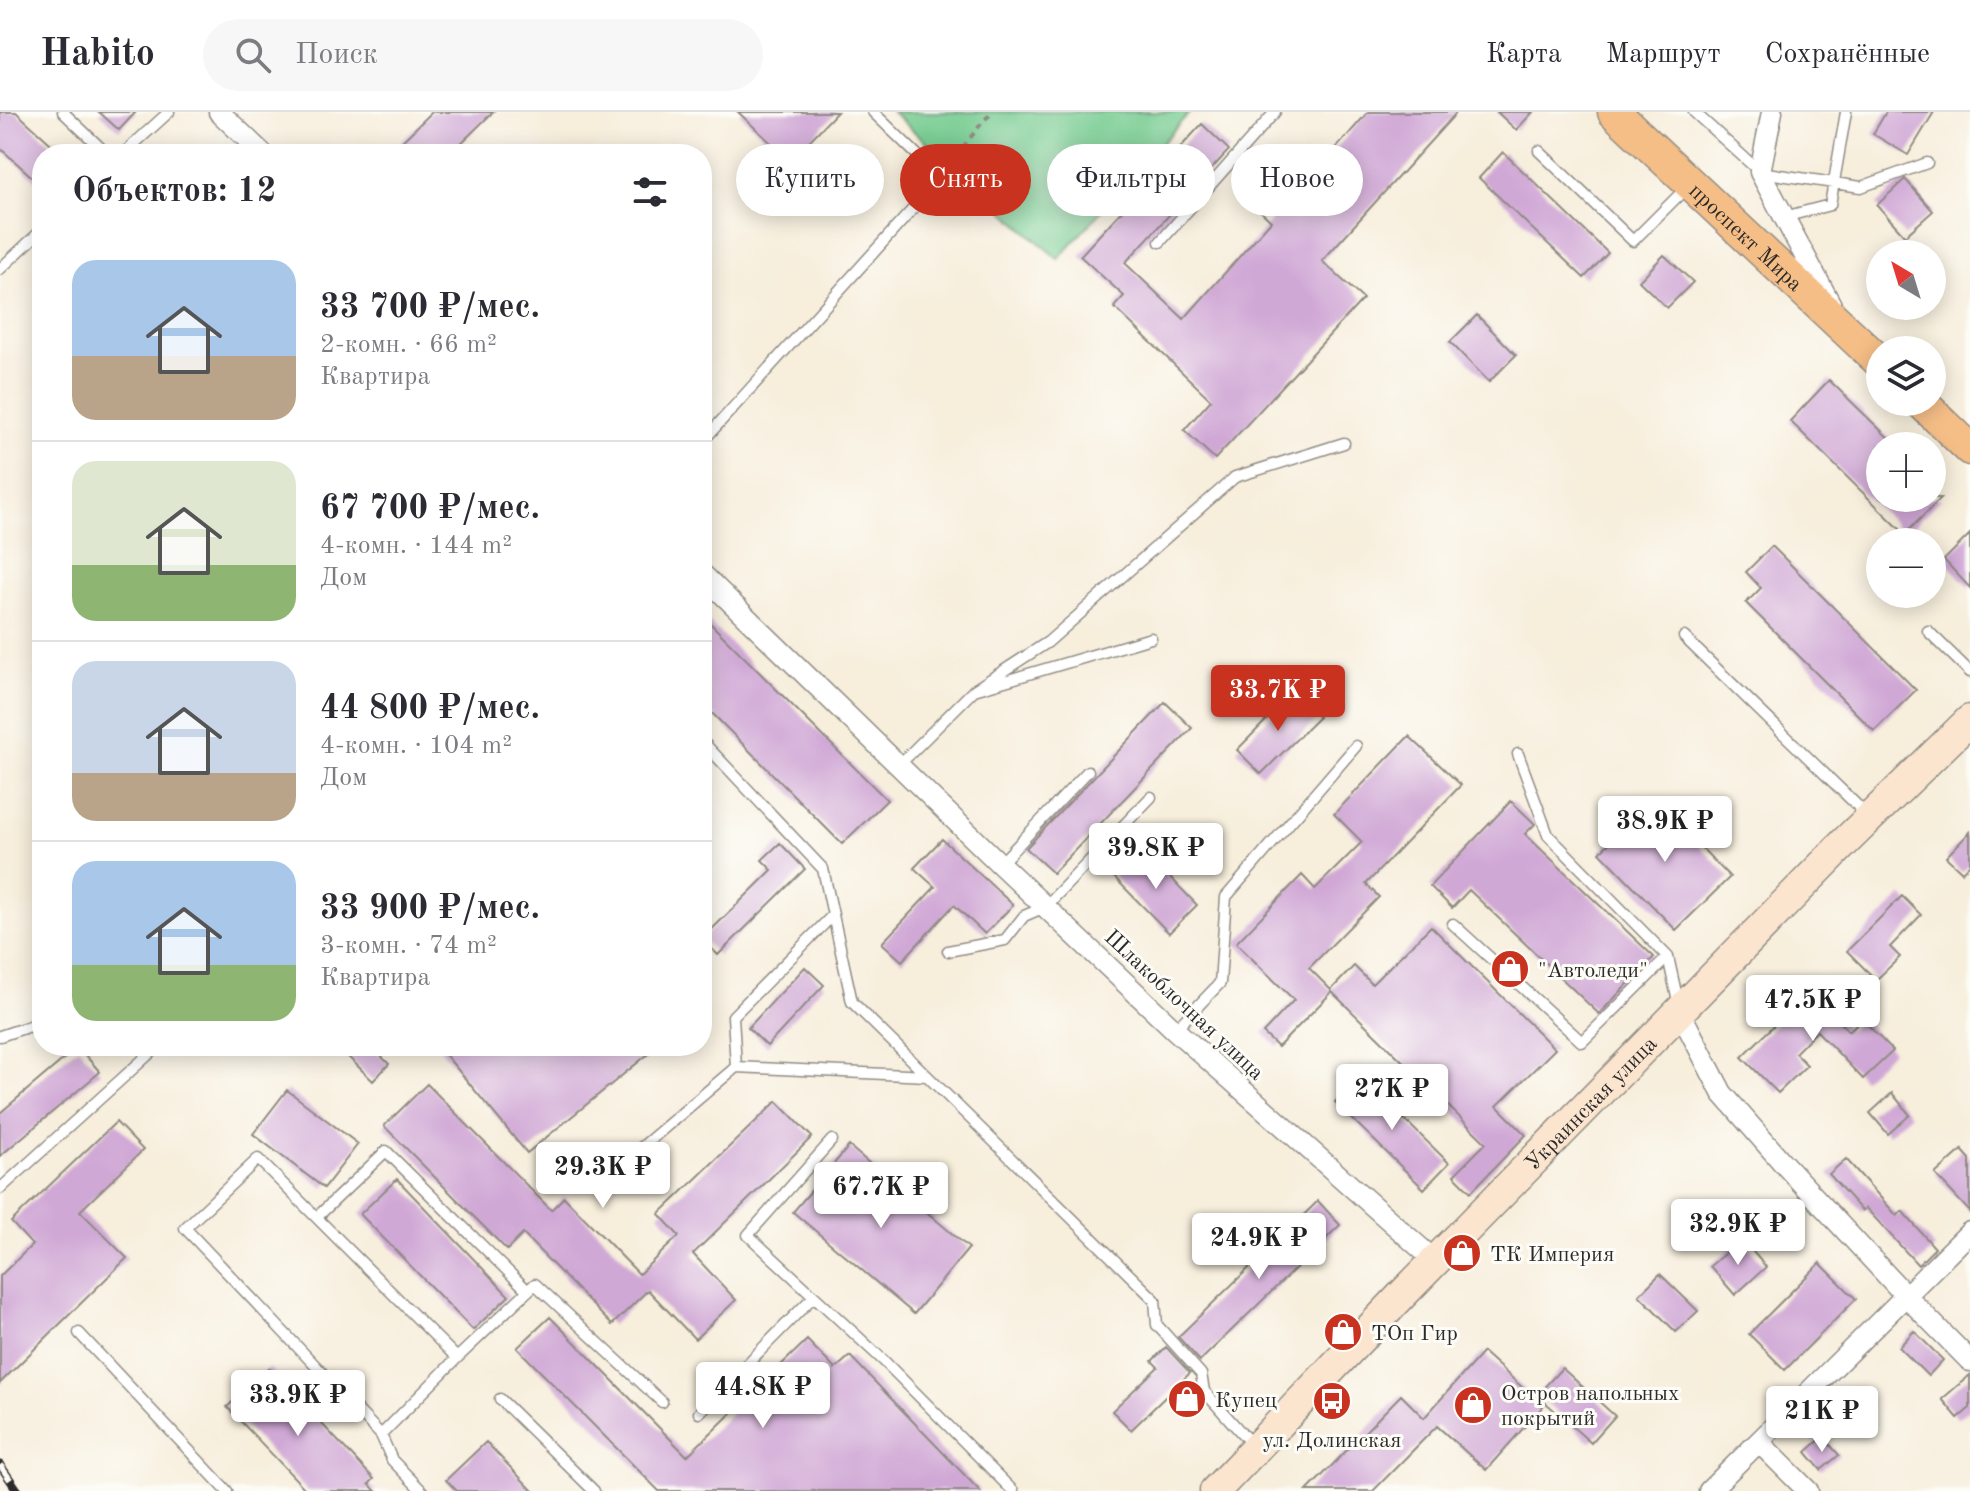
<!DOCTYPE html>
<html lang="ru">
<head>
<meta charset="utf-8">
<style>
  :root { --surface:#fff; --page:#f7f7f7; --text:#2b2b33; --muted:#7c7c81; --line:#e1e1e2; --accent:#c8321e }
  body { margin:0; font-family:"Old Standard TT",serif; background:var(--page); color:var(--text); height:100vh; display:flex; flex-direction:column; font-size:30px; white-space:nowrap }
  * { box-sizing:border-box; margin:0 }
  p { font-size:26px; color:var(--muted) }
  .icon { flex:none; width:44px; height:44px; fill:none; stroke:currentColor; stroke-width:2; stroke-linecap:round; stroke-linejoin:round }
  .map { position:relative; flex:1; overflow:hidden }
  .panel { position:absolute; left:32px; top:32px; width:680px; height:912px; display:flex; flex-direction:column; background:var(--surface); border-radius:32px; box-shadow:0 4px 20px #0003 }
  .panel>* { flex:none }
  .hud { position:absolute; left:736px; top:32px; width:760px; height:72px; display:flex; gap:16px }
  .needle { width:52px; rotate:322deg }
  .controls { position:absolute; left:1866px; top:128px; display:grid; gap:16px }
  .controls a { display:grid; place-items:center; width:80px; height:80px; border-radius:50%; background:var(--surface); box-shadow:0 4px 20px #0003; font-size:40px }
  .price { position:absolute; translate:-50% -68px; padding:0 18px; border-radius:8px; background:#fff; color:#222; font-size:26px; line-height:52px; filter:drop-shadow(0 2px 4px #0008) }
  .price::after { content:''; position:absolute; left:50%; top:48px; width:24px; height:18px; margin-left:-12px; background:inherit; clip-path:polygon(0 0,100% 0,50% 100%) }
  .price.active { background:var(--accent); color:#fff }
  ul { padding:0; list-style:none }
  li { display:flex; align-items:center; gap:24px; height:200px; padding:0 40px }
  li+li { border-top:2px solid var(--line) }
  li span { display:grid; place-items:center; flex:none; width:224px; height:160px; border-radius:24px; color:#555 }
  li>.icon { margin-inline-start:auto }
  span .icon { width:96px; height:96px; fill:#fffc; stroke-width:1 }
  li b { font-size:34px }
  h2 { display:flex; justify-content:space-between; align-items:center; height:96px; padding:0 40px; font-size:34px }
  .pill { padding:0 28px; border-radius:36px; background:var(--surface); box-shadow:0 4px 20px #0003; font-size:28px; line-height:72px }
  .pill.active { background:var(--accent); color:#fff }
  header { display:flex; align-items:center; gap:48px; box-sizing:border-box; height:112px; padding:0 40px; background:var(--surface); border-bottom:2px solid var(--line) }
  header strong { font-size:38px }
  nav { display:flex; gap:44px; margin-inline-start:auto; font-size:28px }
  .search { width:560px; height:72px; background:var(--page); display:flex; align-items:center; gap:20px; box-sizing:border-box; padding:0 28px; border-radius:44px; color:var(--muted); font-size:30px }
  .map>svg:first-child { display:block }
  .green { fill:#74cb90; stroke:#507b5e; stroke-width:2 }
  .building { fill:#d0a8d6 }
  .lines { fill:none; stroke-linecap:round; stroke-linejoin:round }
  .service-casing { stroke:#918c84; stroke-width:13 }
  .minor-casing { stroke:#918c84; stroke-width:23 }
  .secondary-casing { stroke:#918c84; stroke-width:33 }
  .primary-casing { stroke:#918c84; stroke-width:35 }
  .path { stroke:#918c84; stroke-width:4; stroke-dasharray:6 6; stroke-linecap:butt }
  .service { stroke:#fff; stroke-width:10 }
  .minor { stroke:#fff; stroke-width:20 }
  .secondary { stroke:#fbe5cf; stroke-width:30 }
  .primary { stroke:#f6be87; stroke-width:32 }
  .rail-casing { stroke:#2b2b2b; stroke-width:9 }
  .rail { stroke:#fdfcf7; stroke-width:6; stroke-dasharray:18; stroke-linecap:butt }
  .labels { text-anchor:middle; stroke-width:6; stroke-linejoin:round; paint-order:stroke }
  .street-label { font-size:22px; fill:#2b2b2b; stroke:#fdfcf7 }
  .poi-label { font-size:22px; fill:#2b2b2b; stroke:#fdfcf7; text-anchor:start }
</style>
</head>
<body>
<header>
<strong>Habito</strong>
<div class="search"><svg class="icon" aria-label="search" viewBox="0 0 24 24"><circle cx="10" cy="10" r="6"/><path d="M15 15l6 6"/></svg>Поиск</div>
<nav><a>Карта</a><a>Маршрут</a><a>Сохранённые</a></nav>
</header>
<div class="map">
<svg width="1970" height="1379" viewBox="0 0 1970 1379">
  <rect width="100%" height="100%" fill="#fdfcf7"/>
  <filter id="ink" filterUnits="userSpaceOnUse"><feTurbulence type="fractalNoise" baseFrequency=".0125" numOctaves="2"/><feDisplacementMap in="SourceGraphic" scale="16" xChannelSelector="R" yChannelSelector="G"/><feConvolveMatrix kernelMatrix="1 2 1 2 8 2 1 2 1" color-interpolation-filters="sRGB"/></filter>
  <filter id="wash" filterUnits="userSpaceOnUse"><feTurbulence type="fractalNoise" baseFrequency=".006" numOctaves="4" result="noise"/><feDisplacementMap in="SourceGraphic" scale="32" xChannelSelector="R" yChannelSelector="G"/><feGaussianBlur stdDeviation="1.8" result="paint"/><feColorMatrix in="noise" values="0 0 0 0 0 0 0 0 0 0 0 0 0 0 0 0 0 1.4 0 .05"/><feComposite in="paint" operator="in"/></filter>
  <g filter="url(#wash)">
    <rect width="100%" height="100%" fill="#f7eedc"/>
    <!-- green -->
    <path class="green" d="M892 0H1190L1058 147Z"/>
    <g id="blocks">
      <!-- building -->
      <path class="building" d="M0 0H16L62 42H42V74L0 36Z
        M99 0H136L119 18Z
        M432 0H493L450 42H389Z
        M738 0H837L790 49Z
        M1368 0H1457L1322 149 1363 187 1215 347 1184 318 1211 288 1114 195 1124 184 1080 144 1202 12 1229 38 1125 151 1184 207 1271 109 1238 78 1271 43 1303 74Z
        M1497 0H1533L1516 18Z
        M1886 0H1934L1908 43 1873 22Z
        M1503 40 1608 141 1584 166 1479 66Z
        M1905 67 1933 99 1905 124 1877 93Z
        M1664 143 1693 170 1667 196 1639 169Z
        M1477 203 1516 243 1489 270 1450 230Z
        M1829 268 1897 334H1880V386H1941L1905 422 1790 309Z
        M1970 422V476L1944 448Z
        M1772 434 1916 578 1874 619 1746 491 1761 476 1746 460Z
        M702 503 887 688 842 732 702 591Z
        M1294 580 1319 605 1261 662 1237 638Z
        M1165 590 1192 616 1053 761 1026 736Z
        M1409 624 1461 673 1366 772 1379 785 1309 856 1331 878 1354 854 1372 872 1431 814 1555 937 1497 994 1526 1023 1471 1080 1454 1063 1486 1031 1332 880 1278 935 1263 921 1294 888 1236 831 1302 763 1315 777 1362 730 1334 702Z
        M1654 687 1730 765 1676 818 1600 740Z
        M1511 689 1535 712 1525 722 1654 845 1599 902 1469 778 1452 796 1430 774Z
        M1970 720V752L1962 760 1946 745Z
        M942 727 1013 793 985 822 954 793 902 849 882 831 935 775 914 756Z
        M780 731 805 757 718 843 702 827 772 758 762 748Z
        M1143 737 1197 793 1169 821 1114 765Z
        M1902 784 1921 803 1890 835 1900 845 1876 868 1847 839Z
        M805 855 824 873 767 934 748 916Z
        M1809 879 1849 919 1862 907 1893 939 1863 967 1817 919 1795 941 1807 953 1778 981 1742 945Z
        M337 934H371L389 952 373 969Z
        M438 934H658L527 1041Z
        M78 935 100 960 0 1044V1001Z
        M1360 964 1449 1051 1424 1077 1335 990Z
        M427 972 551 1098 564 1085 639 1162 679 1124 659 1102 777 989 812 1025 693 1142 736 1188 695 1227 648 1178 612 1213 523 1122 507 1138 384 1014Z
        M287 978 358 1032 324 1076 253 1022Z
        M1892 981 1910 1003 1888 1022 1870 1001Z
        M116 1010 143 1038 80 1099 127 1146 0 1271V1164L32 1133 11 1110Z
        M849 1034 969 1136 914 1202 793 1100Z
        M1962 1038 1970 1047V1100L1935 1062Z
        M1846 1047 1897 1104 1902 1099 1935 1136 1918 1153 1866 1096 1862 1099 1829 1062Z
        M397 1067 509 1184 473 1218 360 1102Z
        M1318 1089 1340 1113 1200 1249 1178 1225Z
        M1742 1127 1766 1155 1735 1183 1710 1154Z
        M1820 1151 1856 1187 1785 1258 1749 1222Z
        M1660 1162 1698 1199 1676 1220 1639 1183Z
        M550 1205 687 1344 807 1228 835 1257 850 1244 980 1379H659L517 1236Z
        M1914 1219 1943 1248 1928 1264 1899 1235Z
        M1166 1235 1190 1261 1131 1318 1112 1299 1158 1255 1152 1249Z
        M1483 1240 1543 1294 1486 1358 1437 1314 1373 1379H1307L1401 1283 1424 1306Z
        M269 1256 374 1367 369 1372 376 1379H307L227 1295Z
        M1562 1256 1615 1304 1591 1331 1537 1283Z
        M1970 1263V1296L1958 1306 1942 1287Z
        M1823 1325 1839 1343 1821 1358 1806 1340Z
        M486 1330 533 1379H457L446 1368Z"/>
    </g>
  </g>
  <g filter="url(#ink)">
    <use href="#blocks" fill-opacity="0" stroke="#918c84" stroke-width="2"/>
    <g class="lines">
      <defs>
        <path id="service" d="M63 0 107 42
          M1694 0 1760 60 1861 75 1927 51
          M1539 39 1633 129 1686 76
          M123 42 169 0
          M1784 105 1830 93 1846 0
          M1160 130 1275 0
          M0 157 42 118
          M702 330 941 66 873 0
          M1928 519 1970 560
          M1684 525 1869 705
          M974 578 1048 530 1235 365 1344 331
          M702 629 823 757 852 890 1155 1188 1157 1213 1201 1262 1204 1279 1254 1335
          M1518 642 1548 723 1668 845 1679 894
          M899 653 974 578 1151 526
          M1000 752 1088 659
          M1453 812 1582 930 1668 845
          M948 839 1005 828 1024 804 1045 795 1151 685
          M1175 918 1220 871 1226 785 1356 634
          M0 924 42 910
          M736 955 733 904 833 803
          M832 1028 748 1123 884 1249 1013 1379
          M566 1044 609 1063 736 955 927 964
          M0 1077 158 934
          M317 1105 386 1039 528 1179
          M79 1221 227 1379
          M500 1287 594 1379
          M699 1301 814 1184
          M381 1323 457 1246
          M422 1379 392 1348 381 1323 185 1116 258 1047 457 1246 535 1172 662 1290"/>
        <path id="minor" d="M219 0 263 42
          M1772 0 1760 60 1831 193
          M702 462 1000 752 1175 918 1435 1149
          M1680 900 1722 981 1782 1050 1906 1184 1970 1249
          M1759 1330 1808 1379
          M1709 1379 1970 1120"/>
        <g id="secondary">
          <path id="s1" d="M1215 1379 1402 1183 1847 728 1970 608"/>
        </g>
        <g id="primary">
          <path id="s2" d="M1614 0 1880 250"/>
          <path d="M1921 290 1970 337"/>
        </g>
      </defs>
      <!-- service casing -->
      <use href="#service" class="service-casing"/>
      <!-- minor casing -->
      <use href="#minor" class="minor-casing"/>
      <!-- secondary casing -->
      <use href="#secondary" class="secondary-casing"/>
      <!-- primary casing -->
      <use href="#primary" class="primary-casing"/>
      <!-- path -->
      <path class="path" d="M948 54 985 7 994 0"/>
      <!-- service -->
      <use href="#service" class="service"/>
      <!-- minor -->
      <use href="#minor" class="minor"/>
      <!-- secondary -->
      <use href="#secondary" class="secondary"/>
      <!-- primary -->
      <use href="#primary" class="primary"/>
      <defs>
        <path id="rail" d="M0 1353 18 1379"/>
      </defs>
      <!-- rail casing -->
      <use href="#rail" class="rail-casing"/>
      <!-- rail -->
      <use href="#rail" class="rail"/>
    </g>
  </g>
  <!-- icons -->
  <defs>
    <symbol id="shop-disc" viewBox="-11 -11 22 22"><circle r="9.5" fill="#c8321e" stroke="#fdfcf7"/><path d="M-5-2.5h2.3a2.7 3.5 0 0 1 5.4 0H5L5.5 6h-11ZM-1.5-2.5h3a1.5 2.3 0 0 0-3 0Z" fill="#fff"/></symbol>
    <symbol id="bus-disc" viewBox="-11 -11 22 22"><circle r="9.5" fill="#c8321e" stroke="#fdfcf7"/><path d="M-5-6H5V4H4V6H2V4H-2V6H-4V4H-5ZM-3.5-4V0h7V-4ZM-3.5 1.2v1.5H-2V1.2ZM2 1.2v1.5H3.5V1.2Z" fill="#fff"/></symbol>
  </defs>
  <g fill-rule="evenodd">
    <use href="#shop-disc" x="1488" y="835" width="44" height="44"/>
    <use href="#shop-disc" x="1440" y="1119" width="44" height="44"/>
    <use href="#shop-disc" x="1321" y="1198" width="44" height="44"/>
    <use href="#shop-disc" x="1165" y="1265" width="44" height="44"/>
    <use href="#bus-disc" x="1310" y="1267" width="44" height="44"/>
    <use href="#shop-disc" x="1451" y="1271" width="44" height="44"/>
  </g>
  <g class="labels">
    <!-- street labels -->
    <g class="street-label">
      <text dy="8" stroke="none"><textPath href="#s2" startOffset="182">проспект Мира</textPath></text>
      <text transform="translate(1185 892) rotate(43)" y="8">Шлакоблочная улица</text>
      <text dy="8" stroke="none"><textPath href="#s1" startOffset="540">Украинская улица</textPath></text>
    </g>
    <!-- poi labels -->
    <g class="poi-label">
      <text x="1538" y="865">"Автоледи"</text>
      <text x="1490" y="1149">ТК Империя</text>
      <text x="1371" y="1228">ТОп Гир</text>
      <text x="1501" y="1288">Остров напольных<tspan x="1501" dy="25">покрытий</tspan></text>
      <text x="1215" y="1295">Купец</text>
      <text x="1332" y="1335" text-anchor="middle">ул. Долинская</text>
    </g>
  </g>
</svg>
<div class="controls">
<a><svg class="needle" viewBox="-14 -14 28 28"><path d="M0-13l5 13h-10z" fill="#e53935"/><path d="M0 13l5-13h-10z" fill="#7c7c81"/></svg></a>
<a><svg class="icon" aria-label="layers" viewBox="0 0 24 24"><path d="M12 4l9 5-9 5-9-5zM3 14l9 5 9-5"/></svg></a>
<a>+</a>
<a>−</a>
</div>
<b class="price active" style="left:1278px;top:621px">33.7K ₽</b>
<b class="price" style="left:1665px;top:752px">38.9K ₽</b>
<b class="price" style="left:1156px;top:779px">39.8K ₽</b>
<b class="price" style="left:1813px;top:931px">47.5K ₽</b>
<b class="price" style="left:1392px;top:1020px">27K ₽</b>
<b class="price" style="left:603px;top:1098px">29.3K ₽</b>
<b class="price" style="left:881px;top:1118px">67.7K ₽</b>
<b class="price" style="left:1738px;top:1155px">32.9K ₽</b>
<b class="price" style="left:1259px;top:1169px">24.9K ₽</b>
<b class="price" style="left:763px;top:1318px">44.8K ₽</b>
<b class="price" style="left:298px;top:1326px">33.9K ₽</b>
<b class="price" style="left:1822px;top:1342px">21K ₽</b>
<div class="hud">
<a class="pill">Купить</a>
<a class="pill active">Снять</a>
<a class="pill">Фильтры</a>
<a class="pill">Новое</a>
</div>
<section class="panel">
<h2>Объектов: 12<svg class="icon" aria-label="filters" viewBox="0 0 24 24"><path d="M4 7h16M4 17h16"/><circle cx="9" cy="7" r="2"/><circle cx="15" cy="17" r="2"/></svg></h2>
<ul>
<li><span style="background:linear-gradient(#a9c7e8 60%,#b9a48a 0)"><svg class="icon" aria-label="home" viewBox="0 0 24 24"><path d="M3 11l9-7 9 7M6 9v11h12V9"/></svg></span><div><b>33 700 ₽/мес.</b><p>2-комн. · 66 m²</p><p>Квартира</p></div></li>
<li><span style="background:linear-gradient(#dfe7d0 65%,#8fb573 0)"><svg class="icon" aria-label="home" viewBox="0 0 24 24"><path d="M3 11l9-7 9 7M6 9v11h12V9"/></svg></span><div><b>67 700 ₽/мес.</b><p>4-комн. · 144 m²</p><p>Дом</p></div></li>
<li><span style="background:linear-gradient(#c9d6e8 70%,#b9a48a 0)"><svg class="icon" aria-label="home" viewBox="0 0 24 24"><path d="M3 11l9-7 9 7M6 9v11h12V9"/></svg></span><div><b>44 800 ₽/мес.</b><p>4-комн. · 104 m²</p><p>Дом</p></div></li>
<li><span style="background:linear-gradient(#a9c7e8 65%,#8fb573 0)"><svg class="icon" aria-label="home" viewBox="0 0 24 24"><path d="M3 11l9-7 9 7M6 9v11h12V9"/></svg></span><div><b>33 900 ₽/мес.</b><p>3-комн. · 74 m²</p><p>Квартира</p></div></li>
</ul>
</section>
</div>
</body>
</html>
